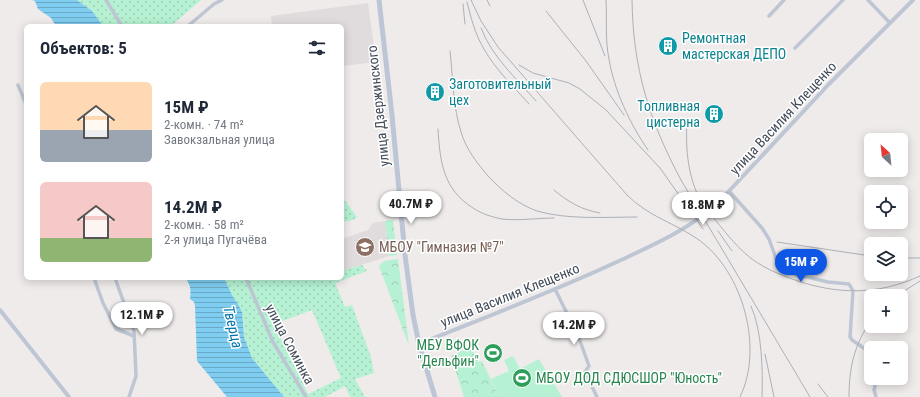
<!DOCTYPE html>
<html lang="ru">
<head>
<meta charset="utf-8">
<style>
  :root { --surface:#fff; --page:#f6f6f7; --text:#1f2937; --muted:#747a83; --accent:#0e56e5 }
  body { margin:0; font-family:"Roboto Condensed",sans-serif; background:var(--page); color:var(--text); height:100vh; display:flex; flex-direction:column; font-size:15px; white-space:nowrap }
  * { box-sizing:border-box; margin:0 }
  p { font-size:13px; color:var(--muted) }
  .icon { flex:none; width:22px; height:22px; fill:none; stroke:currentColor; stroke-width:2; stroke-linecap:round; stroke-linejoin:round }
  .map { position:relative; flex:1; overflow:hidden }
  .side { position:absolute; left:24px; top:24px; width:320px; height:256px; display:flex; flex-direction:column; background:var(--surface); border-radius:6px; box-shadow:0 2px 10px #0003 }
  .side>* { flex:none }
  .needle { width:26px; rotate:333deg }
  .buttons { position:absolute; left:864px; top:133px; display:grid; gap:8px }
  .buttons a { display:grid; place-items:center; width:44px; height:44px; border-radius:6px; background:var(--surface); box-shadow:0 2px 10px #0003; font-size:20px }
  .price { position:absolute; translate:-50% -34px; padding:0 9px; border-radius:14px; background:#fff; color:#222; font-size:13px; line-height:26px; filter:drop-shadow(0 1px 2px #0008) }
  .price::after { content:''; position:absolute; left:50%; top:24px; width:12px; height:9px; margin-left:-6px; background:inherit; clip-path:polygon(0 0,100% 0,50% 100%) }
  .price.on { background:var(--accent); color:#fff }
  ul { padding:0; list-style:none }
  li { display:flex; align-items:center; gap:12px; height:100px; padding:0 16px }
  li span { display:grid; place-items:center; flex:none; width:112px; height:80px; border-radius:6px; color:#555 }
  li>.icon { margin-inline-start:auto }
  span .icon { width:48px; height:48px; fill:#fffc; stroke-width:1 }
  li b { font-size:17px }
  h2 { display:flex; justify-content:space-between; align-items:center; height:48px; padding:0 16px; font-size:17px }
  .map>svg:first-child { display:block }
  .education { fill:#e0dcdd }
  .grass { fill:url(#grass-dots); fill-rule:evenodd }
  .forest { fill:url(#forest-crowns) }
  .pitch { fill:#b5f1d2 }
  .water { fill:url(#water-rules) }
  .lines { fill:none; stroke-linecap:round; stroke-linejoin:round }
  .minor { stroke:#bdc6d2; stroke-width:3.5 }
  .tertiary { stroke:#bdc6d2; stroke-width:4 }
  .secondary { stroke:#bcc6d6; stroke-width:5 }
  .rail { stroke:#adb0b7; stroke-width:1 }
  .labels { text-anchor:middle; stroke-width:3; stroke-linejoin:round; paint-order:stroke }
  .culture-label { font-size:14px; fill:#0d838f; stroke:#fff; text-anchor:start }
  .street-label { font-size:14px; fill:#434c5a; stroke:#fff }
  .education-label { font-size:14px; fill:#785e54; stroke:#fff; text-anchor:start }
  .leisure-label { font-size:14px; fill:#27864d; stroke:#fff; text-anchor:end }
  .water-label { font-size:15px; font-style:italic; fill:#0477ac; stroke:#fff }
</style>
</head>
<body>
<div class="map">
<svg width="920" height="397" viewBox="0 0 920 397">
  <defs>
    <pattern id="grass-dots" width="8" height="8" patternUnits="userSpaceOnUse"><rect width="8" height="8" fill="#b5f1d2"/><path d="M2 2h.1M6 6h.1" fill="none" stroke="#9dd0b7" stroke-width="1.8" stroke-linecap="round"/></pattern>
    <pattern id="forest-crowns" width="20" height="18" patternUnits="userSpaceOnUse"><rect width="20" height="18" fill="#b5f1d2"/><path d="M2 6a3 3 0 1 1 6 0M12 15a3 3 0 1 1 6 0" fill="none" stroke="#9dd0b7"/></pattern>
    <pattern id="water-rules" width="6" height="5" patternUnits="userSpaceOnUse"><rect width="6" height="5" fill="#7fcdf0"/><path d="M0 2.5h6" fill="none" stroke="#6aa9c5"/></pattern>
  </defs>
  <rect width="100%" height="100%" fill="#efebeb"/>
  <!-- education -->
  <path class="education" d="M368 3 376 62 342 66V26H272L271 16Z
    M385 221 389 256 342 271V239L368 230 373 223Z"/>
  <!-- grass -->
  <path class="grass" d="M77 0H201L171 26H103L92 11Z
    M343 198 357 217 353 220 342 222V199Z
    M362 265 367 271 335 283 345 307 352 305 371 357 374 373 355 379 365 397H350L345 386 325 397H284L252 358 244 337 242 312 238 304 233 297 224 278H342V271ZM312 310 341 378 308 394 269 314H277L280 322Z"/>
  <!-- forest -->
  <path class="forest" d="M393 220 397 255 389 256 385 221Z
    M398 259 409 346 379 266 384 261Z
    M471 347 478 362 482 361 499 397H464L451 356Z"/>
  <!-- pitch -->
  <path class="pitch" d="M513 356 520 369 539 359 562 397H499L491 379 509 371 504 360Z"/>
  <!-- water -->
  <path class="water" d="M32 0H77L92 11 103 26H56L51 18 38 9 35 1Z
    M185 278H224L233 297 238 304 242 312 244 337 252 358 284 397H227L197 361 195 306 194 302 190 299C191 290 191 285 185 278Z"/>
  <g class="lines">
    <!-- minor -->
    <path class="minor" d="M106 0 122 26
      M868 0 890 23
      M769 16 784 0
      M188 26 214 4 222 0
      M795 48 843 0
      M18 85 26 104
      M729 191 762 228 769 239 778 264 781 269 799 275 828 282 849 284 853 291 850 337 852 340 871 353
      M94 278 103 303 116 329 134 336
      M115 278 134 331 136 376 129 397
      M246 278 273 342 306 397
      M555 289 579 338 589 366 585 372 597 397
      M876 397 874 390 877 378"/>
    <!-- tertiary -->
    <path class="tertiary" d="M0 310 69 397
      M419 344C486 317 555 291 621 260 653 245 687 230 715 206L829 84 913 0"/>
    <!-- secondary -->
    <path class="secondary" d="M379 0 392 115 405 255 413 315 419 344 435 397"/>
    <!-- rail -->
    <path class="rail" d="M471 0 481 21 498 47 627 195C649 217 675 223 699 240 743 272 764 348 740 397
      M487 0 490 6
      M583 0 605 56
      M606 0C607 20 605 40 609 59 614 90 630 124 648 150
      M632 0C633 69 649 120 681 180L810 397
      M467 2C471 18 475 34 484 49 495 69 514 87 529 104
      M463 4 465 24
      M546 11 586 61 624 115
      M481 28C492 57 516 78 536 101
      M450 51C453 78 453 107 461 132 466 149 477 163 488 176 501 190 519 205 537 211 568 220 606 217 637 217
      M519 65 533 73 569 83 580 89 606 110 660 168 703 229
      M687 118C685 159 689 184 710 219
      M438 129C440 162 443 189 473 208 482 214 492 217 502 219 519 221 537 218 554 218
      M554 190C568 202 582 210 600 213
      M712 216C723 229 734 244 747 255 761 267 778 274 795 280 838 295 879 295 920 276
      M718 231 732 251
      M777 242 871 256
      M901 258H920
      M896 296 920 281
      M751 306C762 330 763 371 762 397
      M765 354 774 397
      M818 384 828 397
      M849 397C849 369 854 344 871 321"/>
  </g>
  <!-- icons -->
  <defs>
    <symbol id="building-disc" viewBox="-11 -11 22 22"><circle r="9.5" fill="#0f9aa8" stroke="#fff"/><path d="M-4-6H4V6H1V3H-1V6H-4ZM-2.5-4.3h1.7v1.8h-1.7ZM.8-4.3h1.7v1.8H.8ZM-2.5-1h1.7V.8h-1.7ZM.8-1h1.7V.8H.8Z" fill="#fff"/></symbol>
    <symbol id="school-disc" viewBox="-11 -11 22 22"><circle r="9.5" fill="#8d6e63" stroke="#fff"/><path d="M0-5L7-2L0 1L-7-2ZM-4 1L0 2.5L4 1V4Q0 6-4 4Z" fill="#fff"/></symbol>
    <symbol id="stadium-disc" viewBox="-11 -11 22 22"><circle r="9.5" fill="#2e9e5b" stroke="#fff"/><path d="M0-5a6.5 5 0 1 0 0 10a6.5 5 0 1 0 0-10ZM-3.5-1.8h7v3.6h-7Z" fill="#fff"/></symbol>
  </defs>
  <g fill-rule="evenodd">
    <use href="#building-disc" x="657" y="35" width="22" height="22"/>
    <use href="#building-disc" x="424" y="81" width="22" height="22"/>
    <use href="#building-disc" x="703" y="103" width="22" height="22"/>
    <use href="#school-disc" x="354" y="236" width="22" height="22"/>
    <use href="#stadium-disc" x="482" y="342" width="22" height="22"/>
    <use href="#stadium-disc" x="511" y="367" width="22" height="22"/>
  </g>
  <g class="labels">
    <!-- culture labels -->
    <g class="culture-label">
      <text x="682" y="43">Ремонтная<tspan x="682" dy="16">мастерская ДЕПО</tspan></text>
      <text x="449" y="89">Заготовительный<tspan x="449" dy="16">цех</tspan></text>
      <text x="700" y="111" text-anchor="end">Топливная<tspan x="700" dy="16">цистерна</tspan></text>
    </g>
    <!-- street labels -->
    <g class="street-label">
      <text transform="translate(378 106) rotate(-96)" y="5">улица Дзержинского</text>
      <text transform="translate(783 118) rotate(-47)" y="5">улица Василия Клещенко</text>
      <text transform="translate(510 295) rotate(-22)" y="5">улица Василия Клещенко</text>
      <text transform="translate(290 344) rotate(62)" y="5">улица Соминка</text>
    </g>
    <!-- education labels -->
    <g class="education-label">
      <text x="379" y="252">МБОУ "Гимназия №7"</text>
    </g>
    <!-- leisure labels -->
    <g class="leisure-label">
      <text x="479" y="350">МБУ ВФОК<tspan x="479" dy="16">"Дельфин"</tspan></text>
      <text x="536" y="383" text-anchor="start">МБОУ ДОД СДЮСШОР "Юность"</text>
    </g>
    <!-- water labels -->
    <g class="water-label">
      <text transform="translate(233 327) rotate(77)" y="5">Тверца</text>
    </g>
  </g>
</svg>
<div class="buttons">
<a><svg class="needle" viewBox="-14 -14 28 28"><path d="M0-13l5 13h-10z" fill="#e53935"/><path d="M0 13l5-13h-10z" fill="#747a83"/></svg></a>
<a><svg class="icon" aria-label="locate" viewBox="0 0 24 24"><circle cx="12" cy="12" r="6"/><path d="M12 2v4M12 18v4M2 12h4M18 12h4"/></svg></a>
<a><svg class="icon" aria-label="layers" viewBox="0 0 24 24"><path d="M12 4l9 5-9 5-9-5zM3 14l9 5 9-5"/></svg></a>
<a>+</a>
<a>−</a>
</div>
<b class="price" style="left:411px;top:225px">40.7M ₽</b>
<b class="price" style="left:703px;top:226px">18.8M ₽</b>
<b class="price on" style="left:801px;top:283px">15M ₽</b>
<b class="price" style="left:142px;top:336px">12.1M ₽</b>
<b class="price" style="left:574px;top:346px">14.2M ₽</b>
<section class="side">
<h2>Объектов: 5<svg class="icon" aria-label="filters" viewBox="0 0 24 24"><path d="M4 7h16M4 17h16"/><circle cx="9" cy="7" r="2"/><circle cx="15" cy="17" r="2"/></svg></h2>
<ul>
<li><span style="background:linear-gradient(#ffd9b3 60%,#9aa5b1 0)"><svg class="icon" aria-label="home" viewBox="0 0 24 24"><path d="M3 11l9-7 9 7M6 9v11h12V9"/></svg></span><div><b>15M ₽</b><p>2-комн. · 74 m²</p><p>Завокзальная улица</p></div></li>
<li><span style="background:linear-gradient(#f6c9c9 70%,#8fb573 0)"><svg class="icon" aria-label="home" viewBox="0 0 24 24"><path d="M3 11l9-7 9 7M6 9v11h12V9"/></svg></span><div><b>14.2M ₽</b><p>2-комн. · 58 m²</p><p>2-я улица Пугачёва</p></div></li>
</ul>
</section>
</div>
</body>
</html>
